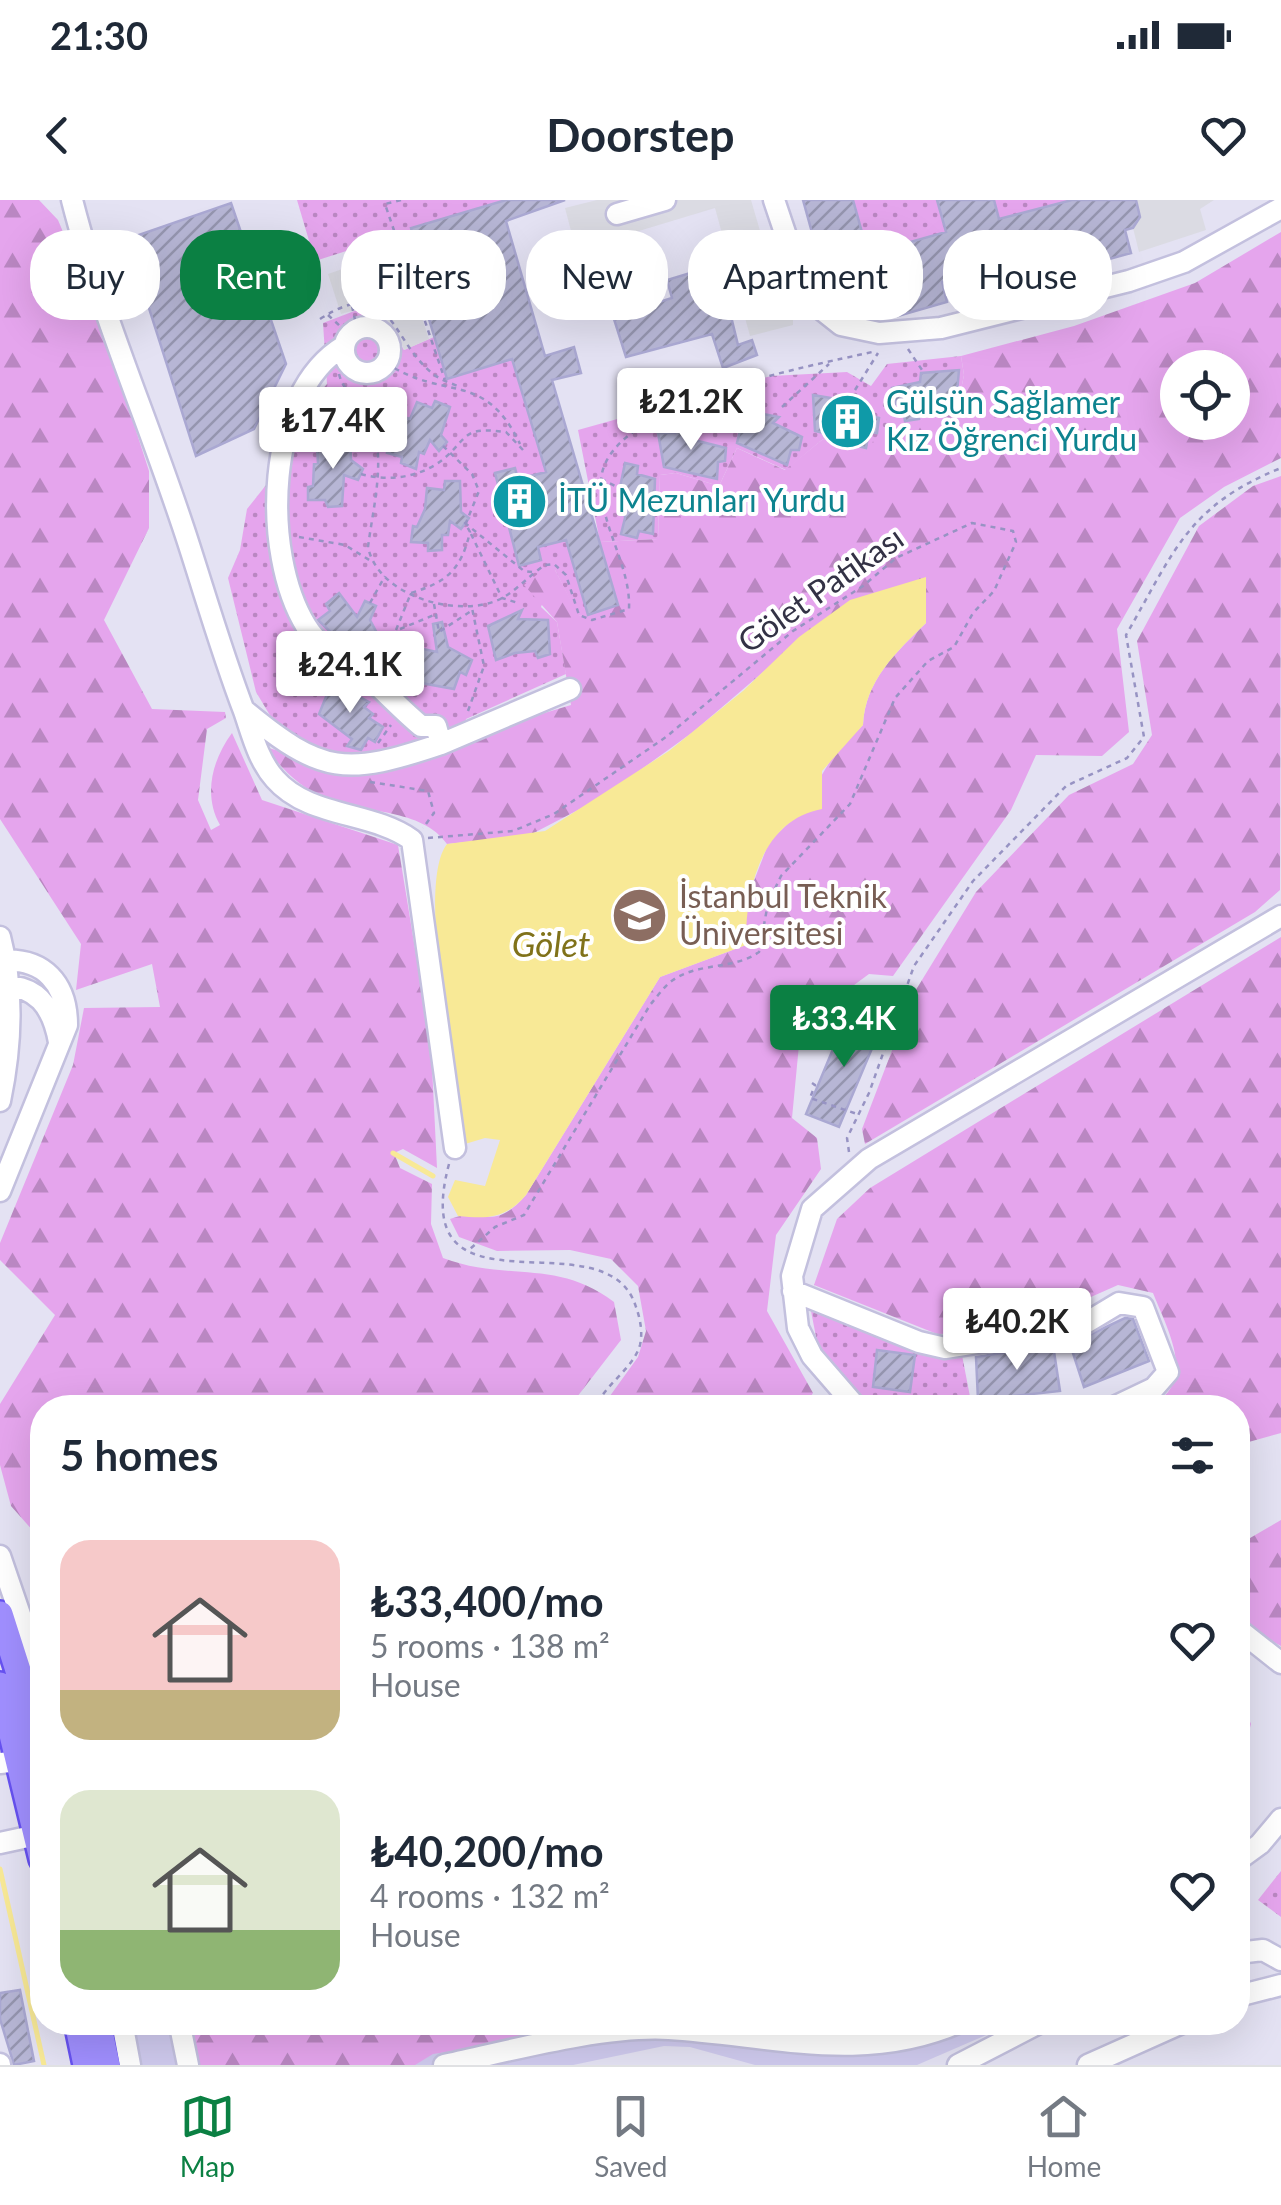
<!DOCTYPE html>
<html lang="en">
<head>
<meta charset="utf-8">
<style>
  :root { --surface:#fff; --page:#f2f2f3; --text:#1f2937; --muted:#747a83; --line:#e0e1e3; --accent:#0b8043 }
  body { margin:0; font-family:Lato,sans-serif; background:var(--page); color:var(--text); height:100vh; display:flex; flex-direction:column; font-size:38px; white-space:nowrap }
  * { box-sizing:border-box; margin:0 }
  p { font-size:32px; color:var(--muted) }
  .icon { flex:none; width:55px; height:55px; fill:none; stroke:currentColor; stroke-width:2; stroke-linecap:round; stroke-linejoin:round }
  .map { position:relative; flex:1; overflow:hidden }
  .details { position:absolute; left:30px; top:1195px; width:1220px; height:640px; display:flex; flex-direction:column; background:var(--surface); border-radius:40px; box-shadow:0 10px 40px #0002 }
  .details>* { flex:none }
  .guide { position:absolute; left:30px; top:30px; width:1222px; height:90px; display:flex; gap:20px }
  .fabs { position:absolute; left:1160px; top:150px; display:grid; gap:20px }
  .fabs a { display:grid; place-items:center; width:90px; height:90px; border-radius:50%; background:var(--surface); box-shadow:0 10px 40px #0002; font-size:50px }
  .price { position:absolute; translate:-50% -85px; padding:0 22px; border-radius:10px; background:#fff; color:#222; font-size:32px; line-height:65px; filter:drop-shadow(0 2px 5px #0008) }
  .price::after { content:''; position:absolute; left:50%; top:60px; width:30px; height:22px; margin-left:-15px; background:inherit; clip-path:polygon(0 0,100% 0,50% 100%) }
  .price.active { background:var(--accent); color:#fff }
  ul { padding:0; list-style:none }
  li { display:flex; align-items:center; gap:30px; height:250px; padding:0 30px }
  li span { display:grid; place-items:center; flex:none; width:280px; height:200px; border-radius:30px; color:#555 }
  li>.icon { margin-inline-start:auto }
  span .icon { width:120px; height:120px; fill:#fffc; stroke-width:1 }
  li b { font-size:42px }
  h2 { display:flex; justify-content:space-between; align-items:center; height:120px; padding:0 30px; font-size:42px }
  .tag { padding:0 35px; border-radius:40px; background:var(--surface); box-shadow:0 10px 40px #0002; font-size:35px; line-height:90px }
  .tag.active { background:var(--accent); color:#fff }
  .status { display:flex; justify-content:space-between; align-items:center; height:70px; padding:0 50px; background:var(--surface); direction:ltr }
  .status svg { height:28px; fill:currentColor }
  header { display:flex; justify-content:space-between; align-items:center; height:130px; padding:0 30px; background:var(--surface); font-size:45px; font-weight:700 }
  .tabs { display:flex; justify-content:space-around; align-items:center; height:140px; border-top:2px solid var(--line); background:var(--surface); font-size:28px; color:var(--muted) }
  .tabs a { display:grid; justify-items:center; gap:5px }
  .tabs .active { color:var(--accent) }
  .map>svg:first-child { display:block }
  .education { fill:#cfcaee }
  .grass { fill:url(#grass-dots) }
  .forest { fill:url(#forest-firs); fill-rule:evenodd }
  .parking { fill:#dbdbe3 }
  .water { fill:#f8e996 }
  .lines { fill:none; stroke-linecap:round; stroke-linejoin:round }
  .stream { stroke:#f8e996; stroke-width:5 }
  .building { fill:url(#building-hatch); stroke:#aaa8d2; stroke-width:2.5 }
  .minor-casing { stroke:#c3c0de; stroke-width:25 }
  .major-casing { stroke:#6752f1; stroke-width:30 }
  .path { stroke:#9793c3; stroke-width:2.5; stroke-dasharray:5 5; stroke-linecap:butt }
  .minor { stroke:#fff; stroke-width:20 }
  .major { stroke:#a08fff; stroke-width:25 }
  .labels { text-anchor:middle; stroke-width:8; stroke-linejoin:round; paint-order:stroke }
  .culture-label { font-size:32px; fill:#0d838f; stroke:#fff; text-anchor:start }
  .street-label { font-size:32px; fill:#333245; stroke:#fff }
  .education-label { font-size:32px; fill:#785e54; stroke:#fff; text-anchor:start }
  .water-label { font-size:35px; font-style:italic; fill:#80721a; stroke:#fff }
</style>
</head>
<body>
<div class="status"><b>21:30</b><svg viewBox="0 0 49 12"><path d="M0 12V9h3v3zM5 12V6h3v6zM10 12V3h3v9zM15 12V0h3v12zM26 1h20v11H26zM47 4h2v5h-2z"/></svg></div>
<header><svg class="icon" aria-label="back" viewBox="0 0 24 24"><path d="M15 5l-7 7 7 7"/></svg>Doorstep<svg class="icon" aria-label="heart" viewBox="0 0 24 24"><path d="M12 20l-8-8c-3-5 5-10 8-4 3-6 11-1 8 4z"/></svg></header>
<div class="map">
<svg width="1281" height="1865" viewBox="0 0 1281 1865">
  <defs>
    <pattern id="grass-dots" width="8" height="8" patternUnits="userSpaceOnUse" patternTransform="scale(2.5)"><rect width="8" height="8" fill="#e5a5ed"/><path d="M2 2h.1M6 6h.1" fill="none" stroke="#ba87c2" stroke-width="1.8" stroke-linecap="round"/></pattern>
    <pattern id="forest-firs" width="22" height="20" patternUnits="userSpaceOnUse" patternTransform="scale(2.5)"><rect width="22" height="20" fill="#e5a5ed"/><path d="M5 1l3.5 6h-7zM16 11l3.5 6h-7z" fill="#ba87c2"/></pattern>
    <pattern id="building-hatch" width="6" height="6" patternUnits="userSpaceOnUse" patternTransform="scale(2.5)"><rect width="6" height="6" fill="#b7b6d5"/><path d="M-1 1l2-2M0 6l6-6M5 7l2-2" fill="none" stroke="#9595af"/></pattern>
  </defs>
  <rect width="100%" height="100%" fill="#e4e2f3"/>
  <!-- education -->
  <path class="education" d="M111 1823H1014L917 1865H755L690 1847 664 1846 573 1865H119Z"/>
  <!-- grass -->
  <path class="grass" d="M297 0H506L315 61Z
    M853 0H937L960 28 862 56Z
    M994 0H1072L999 20Z
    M365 107 382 115 404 150 434 137 447 179 512 159 588 415 578 416 555 370 541 407 557 422 566 474 466 519 464 530 356 558 308 550 274 522 256 492 228 378 240 350 247 309 285 261 304 210 327 184 323 123Z
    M961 156 964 175 957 209 927 216 868 255 823 239 786 270 737 248 719 286 676 273 660 275 658 339 600 342 578 230 771 176 847 172 871 186 887 164Z
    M810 1106 961 1150 972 1207H867L818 1147Z
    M1281 1671V1717L1258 1700Z"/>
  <!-- forest -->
  <path class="forest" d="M0 0H39L58 20 101 122 149 271V328L104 420 152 509 225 512 226 518 207 529 198 600 211 630 220 625C203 595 212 560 232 533L262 600 398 645 431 846 437 968 403 949 394 953 400 968 432 984 431 1024 443 1058C506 1082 556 1058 614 1102L621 1140 577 1197 576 1207 42 1208V1341L11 1306 0 1265V1204L55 1115 0 1060V1043L73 865 84 808 160 807 152 764 76 790 81 744 0 619Z
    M1281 32V258L1224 287 1180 318 1117 429 1129 532 1102 556 1036 555 1011 610 893 776 869 774 801 824 792 918 817 938 821 969 776 1035 767 1111 813 1193 804 1207H602L638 1157 646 1131 638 1086 611 1059 570 1050 497 1051 459 1037 450 1019C483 1006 492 1034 526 995L660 777 746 745 745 704 769 642 799 613 835 553 863 525C865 481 896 452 926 423L824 420 693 532 603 597 528 636 447 644C422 608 364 614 325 598 300 588 281 568 265 547L332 566 428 548 571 505 557 422 524 385 539 373 555 370 579 416 618 405 600 342 658 339 660 275 676 273 719 286 737 248 785 270 823 239 867 254 874 239 890 225 907 228 927 216 957 209 964 175 961 156 1074 126 1195 83ZM1178 168H1232V222H1178Z
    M1281 276 1280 690 1255 712 865 944 862 929 914 793 976 692 1069 595 1133 564 1152 535 1137 441 1199 326 1253 286Z
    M1281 737V1233L1238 1245V1208L1146 1207C1200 1186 1168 1131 1153 1093L1118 1085 1057 1112 971 1121 972 1133 937 1134 814 1085 837 1019 870 988Z
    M1281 1320V1446L1238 1423V1345Z
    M1238 1491 1251 1524 1244 1550 1238 1551Z
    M181 1823H640L433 1854 415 1865H198L194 1831Z
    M713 1823H891L846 1835Z"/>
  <!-- parking -->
  <path class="parking" d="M597 0H751L770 65 793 112V125L750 136 715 8 576 50 565 8Z
    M1136 0H1214L1200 9 1206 30 1139 52 1133 28 1140 17Z
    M399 49 429 139 404 150 397 131 382 115 365 107 341 114 328 74Z"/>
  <!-- water -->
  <path class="water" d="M926 377V423C896 452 865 481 863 525L822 571V609C761 620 745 691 746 745L660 777 526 995C505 1019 488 1019 458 1016L448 997 455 980 485 986 500 940 485 938 465 944C457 886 415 685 447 644L545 631 669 551 743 491 799 437 850 400Z"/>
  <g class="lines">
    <!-- stream -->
    <path class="stream" d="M393 953 433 976
      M0 1669 44 1865"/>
  </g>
  <!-- building -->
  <path class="building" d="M506 0H565L506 21 545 156 574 147 581 173 552 180 618 405 588 415 566 340 538 347 541 360 519 366 495 273 515 268 518 279 546 272 512 159 447 179 407 46 415 44 411 28Z
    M803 0H853L868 54 946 32 937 0H994L999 19 1072 0H1136L1140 17 1133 28 1125 30 1131 53 1048 76 1041 48 942 82 947 102 898 116 892 96 872 102 869 90 838 99 828 63 821 65Z
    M231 3 286 164 254 229 196 256 127 39Z
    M717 59 738 145 752 140 757 155 723 168 712 134 626 157 607 97 619 94 622 103 644 96 647 106 672 98 667 80 697 71 695 64Z
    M959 170 956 204 918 211 919 219 905 221 902 204H896L892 188 920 182 921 173Z
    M813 195 854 202 848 210 879 218 877 233 869 232 866 248 853 245 854 240 815 231Z
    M435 201 450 207 441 235 447 242 439 251 430 240 424 254 419 252 416 269 401 263 402 257 387 253 392 237 396 238 407 218 410 219 417 202 432 208Z
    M738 209 779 217 773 223 802 237 799 250H791L787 265 737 243 741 226 736 224Z
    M676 228 702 229 694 240 726 248 725 261 718 262 717 279 664 267 658 233H675Z
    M350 235 351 260 363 269 358 280 344 275 342 306 328 307 325 300H308V287L313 286 314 264 318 263 317 248 335 247 336 236Z
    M625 263 638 266 637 274 655 279 653 334 639 331 637 338 621 334 625 318 623 294 619 292Z
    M445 281H460L461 312 469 318 461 329 450 321 448 335H442V350L428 351V343L411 342 413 326 417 327 425 309 427 288 444 290Z
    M339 393 357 417 365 401 376 406 370 420 385 448 374 457 369 452 362 457 346 447 318 420 330 411 326 404Z
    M522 410 518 419 548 420 550 454 538 458 535 451 515 453 496 460 488 426Z
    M442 422 448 447 472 460 466 475 460 472 454 489 399 479 405 462 400 459 404 445 437 452 433 424Z
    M332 482 369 502 364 507 373 514 369 518 383 527 375 542 368 538 361 550 347 546 352 539 319 514Z
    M848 813 881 827 839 927 806 914Z
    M1125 1118 1133 1119 1149 1161 1084 1187 1070 1144Z
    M1053 1145 1060 1191 978 1200 976 1157Z
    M877 1150 915 1155 910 1192 873 1187Z
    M20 1790 34 1861 14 1865 0 1819V1793Z"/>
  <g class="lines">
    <defs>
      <path id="minor" d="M72 0C102 118 152 229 189 345 207 401 223 456 244 511 252 534 258 560 275 579 309 618 372 611 412 640L455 948
        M774 0 807 98 841 125 879 133 941 128 1129 81 1184 62 1281 8
        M617 14 665 0
        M344 150a23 23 0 1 1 46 0a23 23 0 1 1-46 0Z
        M244 510C322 575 346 576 441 544L436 526H421C405 513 391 498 376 484 352 464 323 454 306 426 261 353 265 193 344 146
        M441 544 570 489
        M0 737C14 790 11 848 0 901
        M0 761C44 757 67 784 67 825L0 991
        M0 786C37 784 53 808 59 842
        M793 1091 919 1142 945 1148 1079 1127 1119 1103 1143 1107 1168 1172 1154 1188 1112 1208
        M857 1208 812 1156 798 1128 792 1076 812 1009 869 959 1281 716
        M0 1356 42 1479
        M1238 1429 1281 1463
        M0 1563 20 1561
        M0 1643 37 1635
        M1238 1660 1260 1644 1281 1619
        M1238 1753 1263 1750 1281 1760
        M1238 1796 1281 1785
        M122 1822 130 1865
        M181 1831 188 1865
        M0 1864V1865
        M444 1865C509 1851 604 1825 669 1829 770 1835 863 1865 960 1822
        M958 1865 1041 1822
        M1088 1865 1184 1822"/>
      <path id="major" d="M0 1414 31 1511 42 1564
        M0 1485 42 1659
        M77 1822 86 1865
        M98 1822 107 1865"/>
    </defs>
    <!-- minor casing -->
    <use href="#minor" class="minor-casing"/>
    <!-- major casing -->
    <use href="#major" class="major-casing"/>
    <!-- path -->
    <path class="path" d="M401 0 385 4 445 180
      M352 106 357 129
      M328 115 341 127
      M320 119C392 73 389 138 432 173 440 180 451 183 460 187
      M908 149 924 173
      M386 163C445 202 484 169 520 244
      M339 174C344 195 362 200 370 219 387 257 373 307 368 347 378 395 451 416 493 402 512 396 528 376 545 365L554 364 566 375 579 415 592 420 629 409C631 366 600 326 601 282 602 203 812 166 872 152
      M855 190 878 153
      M782 207 829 164
      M701 222 752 185
      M443 246 472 274 479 291 466 323
      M361 274C391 283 428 276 450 253 458 246 463 236 474 232 484 229 495 231 506 232L523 250
      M601 279 617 287
      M471 334 502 398 518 403
      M299 337 345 345 371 361
      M370 403 385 376
      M434 404 439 432 471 411
      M400 429 434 415
      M381 467 411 393C447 382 461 370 470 332L465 323 524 371 532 372
      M468 511 484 466 472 408
      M378 543 391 525
      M370 582 428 591 434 613 423 628
      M428 638 513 631 554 614 666 537 793 431 863 386 896 358 972 323 1013 331 1016 342 994 391 973 413 954 447 928 461 895 498 850 604 781 676 768 703 759 752C734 770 699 762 673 780 664 786 657 797 650 805L524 1015 495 1027 470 1049
      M812 883 815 885 810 898 857 914
      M849 952 847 938 869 893 914 766 973 681 1066 586 1127 558 1144 537 1126 435C1174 352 1187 306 1281 268
      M449 964C405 1128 607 1012 636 1107 640 1118 643 1132 640 1145 633 1169 605 1184 595 1208"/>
    <!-- minor -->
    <use href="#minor" class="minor"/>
    <!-- major -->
    <use href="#major" class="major"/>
  </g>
  <!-- icons -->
  <defs>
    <symbol id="building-disc" viewBox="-11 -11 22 22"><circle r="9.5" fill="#0f9aa8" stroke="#fff"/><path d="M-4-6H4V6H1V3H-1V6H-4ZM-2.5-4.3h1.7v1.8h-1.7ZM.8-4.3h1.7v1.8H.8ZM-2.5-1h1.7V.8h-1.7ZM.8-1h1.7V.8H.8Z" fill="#fff"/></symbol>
    <symbol id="university-disc" viewBox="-11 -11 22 22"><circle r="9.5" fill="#8d6e63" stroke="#fff"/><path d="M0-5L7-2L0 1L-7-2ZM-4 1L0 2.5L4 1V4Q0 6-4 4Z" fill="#fff"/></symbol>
  </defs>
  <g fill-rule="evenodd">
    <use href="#building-disc" x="816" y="190" width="63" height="63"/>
    <use href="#building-disc" x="488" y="270" width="63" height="63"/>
    <use href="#university-disc" x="608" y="684" width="63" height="63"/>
  </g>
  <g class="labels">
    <!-- culture labels -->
    <g class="culture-label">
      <text x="886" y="214">Gülsün Sağlamer<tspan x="886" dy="37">Kız Öğrenci Yurdu</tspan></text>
      <text x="558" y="312">İTÜ Mezunları Yurdu</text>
    </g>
    <!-- street labels -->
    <g class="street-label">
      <text transform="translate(821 390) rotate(-35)" y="11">Gölet Patikası</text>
    </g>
    <!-- education labels -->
    <g class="education-label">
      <text x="679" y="708">İstanbul Teknik<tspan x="679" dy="37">Üniversitesi</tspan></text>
    </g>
    <!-- water labels -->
    <g class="water-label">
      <text x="551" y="757">Gölet</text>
    </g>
  </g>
</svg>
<div class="fabs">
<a><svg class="icon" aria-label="locate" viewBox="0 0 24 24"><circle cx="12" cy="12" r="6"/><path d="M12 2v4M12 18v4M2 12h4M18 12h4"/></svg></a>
</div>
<b class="price" style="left:691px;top:253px">₺21.2K</b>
<b class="price" style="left:333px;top:272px">₺17.4K</b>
<b class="price" style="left:350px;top:516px">₺24.1K</b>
<b class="price active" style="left:844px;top:870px">₺33.4K</b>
<b class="price" style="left:1017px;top:1173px">₺40.2K</b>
<div class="guide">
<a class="tag">Buy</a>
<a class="tag active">Rent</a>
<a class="tag">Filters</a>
<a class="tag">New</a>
<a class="tag">Apartment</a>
<a class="tag">House</a>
</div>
<section class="details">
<h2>5 homes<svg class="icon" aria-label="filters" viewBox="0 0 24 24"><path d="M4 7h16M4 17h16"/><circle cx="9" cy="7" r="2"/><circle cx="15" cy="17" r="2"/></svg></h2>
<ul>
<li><span style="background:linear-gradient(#f6c9c9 75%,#c2b280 0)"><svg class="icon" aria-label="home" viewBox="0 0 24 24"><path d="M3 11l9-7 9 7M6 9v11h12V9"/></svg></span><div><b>₺33,400/mo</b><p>5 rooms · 138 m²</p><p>House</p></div><svg class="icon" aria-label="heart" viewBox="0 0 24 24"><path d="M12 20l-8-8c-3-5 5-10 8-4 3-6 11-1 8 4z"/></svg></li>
<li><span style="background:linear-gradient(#dfe7d0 70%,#8fb573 0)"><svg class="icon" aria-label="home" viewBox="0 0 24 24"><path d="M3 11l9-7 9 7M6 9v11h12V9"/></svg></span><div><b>₺40,200/mo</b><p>4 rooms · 132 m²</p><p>House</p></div><svg class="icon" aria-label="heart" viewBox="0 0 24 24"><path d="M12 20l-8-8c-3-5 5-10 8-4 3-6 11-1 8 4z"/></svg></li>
</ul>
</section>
</div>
<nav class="tabs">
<a class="active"><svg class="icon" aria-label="map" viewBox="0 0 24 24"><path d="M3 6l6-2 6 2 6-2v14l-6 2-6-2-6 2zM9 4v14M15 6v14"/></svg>Map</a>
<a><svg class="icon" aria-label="saved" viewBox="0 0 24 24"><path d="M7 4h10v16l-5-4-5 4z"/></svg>Saved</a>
<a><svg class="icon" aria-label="home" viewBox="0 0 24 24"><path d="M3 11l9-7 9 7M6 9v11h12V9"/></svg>Home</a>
</nav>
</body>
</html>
